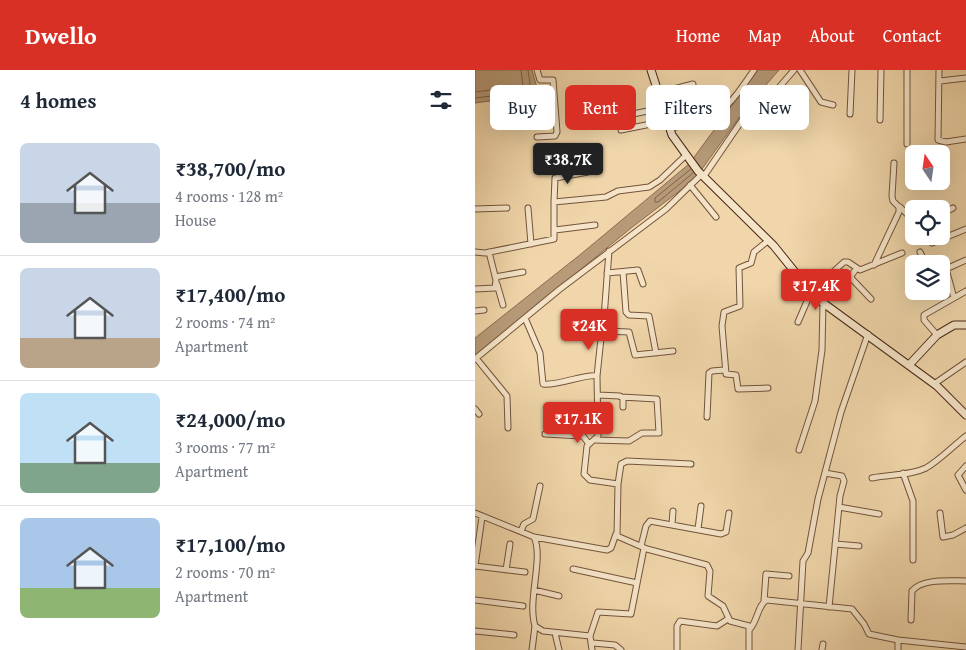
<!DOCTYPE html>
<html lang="en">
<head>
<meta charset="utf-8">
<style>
  :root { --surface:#fff; --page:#f6f6f7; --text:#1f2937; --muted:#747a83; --line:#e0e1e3; --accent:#d93025 }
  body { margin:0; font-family:"Gentium Book Plus",serif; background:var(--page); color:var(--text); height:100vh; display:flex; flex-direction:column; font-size:19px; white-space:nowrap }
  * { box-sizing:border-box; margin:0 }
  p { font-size:16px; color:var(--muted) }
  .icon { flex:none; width:28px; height:28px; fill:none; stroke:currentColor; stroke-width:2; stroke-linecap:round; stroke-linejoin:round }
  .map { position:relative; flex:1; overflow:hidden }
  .drawer { display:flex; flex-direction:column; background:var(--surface); width:475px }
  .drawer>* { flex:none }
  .guide { position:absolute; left:15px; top:15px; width:400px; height:45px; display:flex; gap:10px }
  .needle { width:32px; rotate:347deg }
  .controls { position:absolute; left:430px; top:75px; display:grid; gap:10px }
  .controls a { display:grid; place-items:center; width:45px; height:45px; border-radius:8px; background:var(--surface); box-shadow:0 5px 20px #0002; font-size:25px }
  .price { position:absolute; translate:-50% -42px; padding:0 11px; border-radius:5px; background:var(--accent); color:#fff; font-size:16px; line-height:32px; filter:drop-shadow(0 1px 2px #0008) }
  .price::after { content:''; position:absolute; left:50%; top:30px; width:15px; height:11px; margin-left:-8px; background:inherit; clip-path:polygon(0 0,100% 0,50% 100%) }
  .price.selected { background:#222; color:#fff }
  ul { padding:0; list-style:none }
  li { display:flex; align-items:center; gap:15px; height:125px; padding:0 20px }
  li+li { border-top:1px solid var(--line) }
  li span { display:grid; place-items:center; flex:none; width:140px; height:100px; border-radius:8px; color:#555 }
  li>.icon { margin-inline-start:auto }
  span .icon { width:60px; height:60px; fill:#fffc; stroke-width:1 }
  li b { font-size:21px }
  h2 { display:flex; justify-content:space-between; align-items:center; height:60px; padding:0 20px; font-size:21px }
  .chip { padding:0 18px; border-radius:8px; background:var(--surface); box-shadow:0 5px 20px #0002; font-size:18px; line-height:45px }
  .chip.selected { background:var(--accent); color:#fff }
  header { display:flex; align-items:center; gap:30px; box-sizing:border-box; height:70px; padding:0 25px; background:var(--accent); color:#fff }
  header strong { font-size:24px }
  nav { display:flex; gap:28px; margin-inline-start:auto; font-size:18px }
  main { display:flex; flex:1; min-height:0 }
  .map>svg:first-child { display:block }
  .water { fill:#b79b78; stroke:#8b6d52 }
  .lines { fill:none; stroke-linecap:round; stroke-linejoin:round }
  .shore { stroke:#806248; stroke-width:1 }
  .street-casing { stroke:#73543c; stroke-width:7 }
  .secondary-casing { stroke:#492918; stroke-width:9 }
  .street { stroke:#f5e4c8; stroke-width:5 }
  .secondary { stroke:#f5e4c8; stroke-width:7 }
</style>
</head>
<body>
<header>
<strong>Dwello</strong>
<nav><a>Home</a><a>Map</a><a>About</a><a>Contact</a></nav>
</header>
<main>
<section class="drawer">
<h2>4 homes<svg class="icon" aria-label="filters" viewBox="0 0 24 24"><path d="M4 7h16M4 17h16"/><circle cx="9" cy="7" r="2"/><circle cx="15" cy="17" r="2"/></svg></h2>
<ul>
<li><span style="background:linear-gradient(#c9d6e8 60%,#9aa5b1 0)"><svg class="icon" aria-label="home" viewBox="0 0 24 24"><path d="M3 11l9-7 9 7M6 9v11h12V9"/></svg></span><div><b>₹38,700/mo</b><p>4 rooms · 128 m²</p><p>House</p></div></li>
<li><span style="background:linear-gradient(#c9d6e8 70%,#b9a48a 0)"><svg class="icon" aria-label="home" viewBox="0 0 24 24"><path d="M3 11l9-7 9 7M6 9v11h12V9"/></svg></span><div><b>₹17,400/mo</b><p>2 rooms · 74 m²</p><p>Apartment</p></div></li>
<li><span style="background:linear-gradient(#bfe0f5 70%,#7fa58c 0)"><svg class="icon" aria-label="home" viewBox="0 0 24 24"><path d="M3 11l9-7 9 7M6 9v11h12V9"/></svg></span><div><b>₹24,000/mo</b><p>3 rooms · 77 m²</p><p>Apartment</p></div></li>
<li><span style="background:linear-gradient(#a9c7e8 70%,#8fb573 0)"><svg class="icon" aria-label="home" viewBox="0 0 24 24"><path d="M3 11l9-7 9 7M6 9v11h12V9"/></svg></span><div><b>₹17,100/mo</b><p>2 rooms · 70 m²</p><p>Apartment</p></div></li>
</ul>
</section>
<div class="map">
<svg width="491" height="580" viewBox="0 0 491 580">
  <rect width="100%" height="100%" fill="#f0d6aa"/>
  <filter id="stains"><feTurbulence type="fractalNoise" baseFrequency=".004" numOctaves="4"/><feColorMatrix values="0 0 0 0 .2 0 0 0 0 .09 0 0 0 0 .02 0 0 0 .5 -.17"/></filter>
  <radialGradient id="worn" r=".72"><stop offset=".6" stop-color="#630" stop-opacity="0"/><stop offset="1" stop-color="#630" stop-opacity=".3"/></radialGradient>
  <!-- water -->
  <path class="water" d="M0 0H57L62 18 61 25 0 33Z
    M283 0H304L271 38 219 110 156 158 0 287V268L106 184 214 94Z
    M39 32V42L34 50 24 44V33Z"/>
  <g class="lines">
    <!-- shore -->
    <path class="shore" d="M0 22 48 16 46 0
      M0 28 56 21 53 0
      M216 99 180 128V132H183L218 103"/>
    <defs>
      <path id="street" d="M325 0 346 32 358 35
        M432 0V74
        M464 0 463 70 471 72 491 69
        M465 11 491 8
        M183 23 218 14
        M375 44 377 0
        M405 50 406 0
        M105 55 187 38
        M194 58C244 50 251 41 279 0
        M146 60 191 51
        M62 67 80 66 82 62 78 10H65L62 0
        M229 106 272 43 300 22 319 0
        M215 115 241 147
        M79 132 80 108 113 102
        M425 137 439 151
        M53 138 56 174
        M0 139 32 138
        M466 144 478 138
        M80 160 120 155
        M457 173 491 159
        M134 181 128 261 154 262 160 285 198 281
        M0 182 10 183 79 169V132L131 127 143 121 174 117 185 110 210 86
        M445 182 451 194
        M399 195 424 142V137L418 131 417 126 419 93
        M381 199 376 206 377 209 396 229
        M148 202 151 242 154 245 174 246 181 283
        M132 203 163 200 168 214
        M20 207 48 202
        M22 214 28 235
        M466 214 474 212
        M0 219 20 218 21 210 14 182
        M479 228 471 199 491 190
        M0 241 9 240
        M50 248 65 283 68 314C83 316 112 303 122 306L123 366 112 376 109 404 115 410 143 414 142 466 172 479 232 495 235 501 233 526 248 536 255 551 274 556V580
        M323 252 336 222 369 192H373L385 200 427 183
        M462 265 449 250V245L491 221
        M1 288 32 326 33 358
        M0 289 85 219 191 139 227 104
        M122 306 127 259
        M459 314 491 292
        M293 318 263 319 261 305 251 304 247 256 249 242 265 236 264 198 276 193 279 182 294 170
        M123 325 145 326 148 328V337
        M0 339 4 344
        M232 347 234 303 237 301 249 300
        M70 364 108 366 114 374
        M120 370 154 371 167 363H184L182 329 146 327
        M324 380 340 331 347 280 348 233
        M491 396 483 405 491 420
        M350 403 367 406 369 411 365 426 354 537
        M428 403 438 431V490
        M397 408C414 404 435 406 451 398 465 390 478 376 491 366
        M143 414 146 394 152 391 216 394
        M364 437 404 444
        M0 443 59 467C69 488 52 530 60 556L68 561 115 566 117 580
        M465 443 468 467 478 465 491 458
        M7 447 0 496 50 502
        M197 454 198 441
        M223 459 226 436
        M46 461 49 454 58 449 65 416
        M59 467 132 480 136 478 141 464
        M360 474 384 476
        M166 476 171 456 175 451 246 464 251 462 254 443
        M98 499 162 513
        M31 500 35 474
        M59 520 84 526
        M0 530 48 536
        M289 531 291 504 314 506
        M436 550 437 521C447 508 476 511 491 511
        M275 559C283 550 283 534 292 530L377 539 389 554 394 564 423 570V580
        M0 561 39 565
        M80 563 84 580
        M115 566 123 542 156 544 169 478
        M423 570 491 577
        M118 573 140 575 146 580
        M57 580 60 556
        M202 580V556L205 551 242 556 253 549
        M323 580 328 491 333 483 343 429 366 342 393 264
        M347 580 348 574"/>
      <path id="secondary" d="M176 0 197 65 223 101 299 176 340 227 462 316 491 345
        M434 295 462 265 479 255H491"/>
    </defs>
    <!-- street casing -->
    <use href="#street" class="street-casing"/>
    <!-- secondary casing -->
    <use href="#secondary" class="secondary-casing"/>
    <!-- street -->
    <use href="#street" class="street"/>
    <!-- secondary -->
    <use href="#secondary" class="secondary"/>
  </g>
  <rect width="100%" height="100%" filter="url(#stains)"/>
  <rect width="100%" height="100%" fill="url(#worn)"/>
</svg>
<div class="controls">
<a><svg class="needle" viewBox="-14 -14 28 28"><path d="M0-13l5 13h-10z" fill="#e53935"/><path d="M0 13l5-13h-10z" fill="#747a83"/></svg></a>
<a><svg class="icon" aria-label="locate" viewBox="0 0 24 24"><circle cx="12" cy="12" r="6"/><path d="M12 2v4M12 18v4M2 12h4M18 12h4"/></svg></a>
<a><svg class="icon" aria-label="layers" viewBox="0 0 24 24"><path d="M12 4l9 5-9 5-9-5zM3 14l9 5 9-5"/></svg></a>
</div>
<b class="price selected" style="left:93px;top:115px">₹38.7K</b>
<b class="price" style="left:341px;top:241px">₹17.4K</b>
<b class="price" style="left:114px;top:281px">₹24K</b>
<b class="price" style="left:103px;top:374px">₹17.1K</b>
<div class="guide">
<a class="chip">Buy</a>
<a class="chip selected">Rent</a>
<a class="chip">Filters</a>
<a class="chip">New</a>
</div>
</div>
</main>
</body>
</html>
